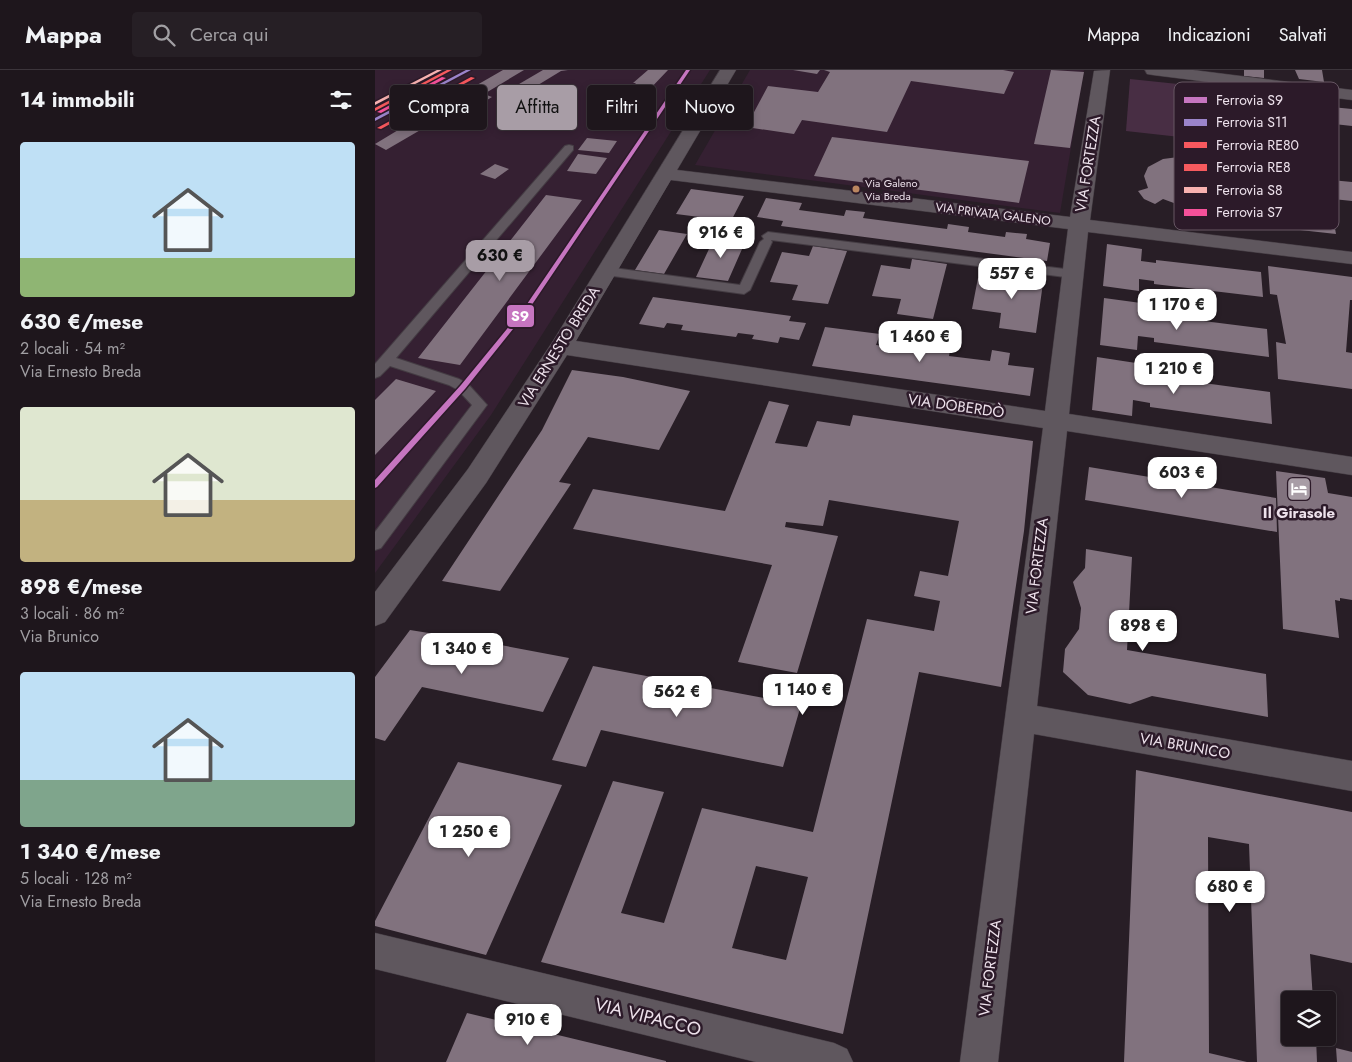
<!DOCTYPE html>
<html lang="it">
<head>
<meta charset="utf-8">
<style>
  :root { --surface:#1e161c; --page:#261f25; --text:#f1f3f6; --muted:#a19fa3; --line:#3c353b; --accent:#a89da6 }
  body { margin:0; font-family:Jost,sans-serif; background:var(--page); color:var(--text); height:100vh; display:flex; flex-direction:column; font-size:19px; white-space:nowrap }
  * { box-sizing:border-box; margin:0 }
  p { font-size:16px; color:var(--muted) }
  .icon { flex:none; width:28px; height:28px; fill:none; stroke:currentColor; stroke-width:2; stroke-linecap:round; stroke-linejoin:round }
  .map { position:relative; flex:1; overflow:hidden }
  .details { display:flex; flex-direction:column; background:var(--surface); width:375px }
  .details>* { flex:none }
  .top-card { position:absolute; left:15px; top:15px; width:475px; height:45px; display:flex; gap:10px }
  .tools { position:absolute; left:906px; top:921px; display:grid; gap:10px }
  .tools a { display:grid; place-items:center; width:55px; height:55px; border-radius:5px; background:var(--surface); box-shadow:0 2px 8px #0003,0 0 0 1px var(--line); font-size:25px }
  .price { position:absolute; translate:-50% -42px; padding:0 11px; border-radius:10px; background:#fff; color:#222; font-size:16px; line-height:32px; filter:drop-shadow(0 1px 2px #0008) }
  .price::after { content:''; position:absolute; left:50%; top:30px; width:15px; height:11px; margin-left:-8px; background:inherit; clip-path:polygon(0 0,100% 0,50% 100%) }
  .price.active { background:var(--accent); color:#111 }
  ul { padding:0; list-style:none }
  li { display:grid; align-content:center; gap:10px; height:265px; padding:0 20px }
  li span { display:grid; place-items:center; height:155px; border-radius:5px; color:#555 }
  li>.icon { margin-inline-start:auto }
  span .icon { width:90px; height:90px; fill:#fffc; stroke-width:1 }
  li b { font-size:21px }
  h2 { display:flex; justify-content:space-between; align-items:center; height:60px; padding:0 20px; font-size:21px }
  .tag { padding:0 18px; border-radius:5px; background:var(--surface); box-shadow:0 2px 8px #0003,0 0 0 1px var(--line); font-size:18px; line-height:45px }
  .tag.active { background:var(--accent); color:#111 }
  header { display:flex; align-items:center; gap:30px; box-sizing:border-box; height:70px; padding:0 25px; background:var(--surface); border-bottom:1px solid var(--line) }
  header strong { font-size:24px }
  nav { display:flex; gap:28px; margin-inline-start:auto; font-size:18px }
  .search { width:350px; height:45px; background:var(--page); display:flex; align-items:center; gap:12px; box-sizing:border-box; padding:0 18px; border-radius:5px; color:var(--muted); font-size:19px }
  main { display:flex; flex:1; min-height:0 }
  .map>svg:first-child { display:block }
  .built { fill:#352032 }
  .green { fill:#482e44 }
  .building { fill:#81727e; fill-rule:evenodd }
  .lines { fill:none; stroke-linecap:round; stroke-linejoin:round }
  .lane-casing { stroke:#443c43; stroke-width:2 }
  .street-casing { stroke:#443c43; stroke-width:1 }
  .lane { fill:#5f575e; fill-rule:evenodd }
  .street { fill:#5f575e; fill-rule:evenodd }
  .rail-1-casing { stroke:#2c1a29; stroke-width:3 }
  .rail-2-casing { stroke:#2c1a29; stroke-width:3 }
  .rail-3-casing { stroke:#2c1a29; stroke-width:3 }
  .rail-4-casing { stroke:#2c1a29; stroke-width:3 }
  .rail-5-casing { stroke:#2c1a29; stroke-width:3 }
  .rail-6-casing { stroke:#2c1a29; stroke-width:3 }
  .rail-1 { fill:#c675c0; fill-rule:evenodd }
  .rail-2 { fill:#9b84ca; fill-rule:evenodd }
  .rail-3 { fill:#f8585e; fill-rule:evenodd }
  .rail-4 { fill:#f65a5e; fill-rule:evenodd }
  .rail-5 { fill:#f8b1b0; fill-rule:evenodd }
  .rail-6 { fill:#f5519a; fill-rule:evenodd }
  .bus-dot { fill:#bb8660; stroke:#2c1a29; stroke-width:2 }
  .labels { text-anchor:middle; stroke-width:5; stroke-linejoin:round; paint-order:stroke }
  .far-bus-label { font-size:11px; fill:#ede1eb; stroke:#2c1a29; text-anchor:start }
  .far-street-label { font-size:12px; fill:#ede1eb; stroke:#2c1a29 }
  .street-label { font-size:15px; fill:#ede1eb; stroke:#2c1a29 }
  .poi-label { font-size:15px; font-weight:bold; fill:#ede1eb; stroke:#2c1a29 }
  .near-street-label { font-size:18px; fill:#ede1eb; stroke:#2c1a29 }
  .key { fill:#2c1a29; stroke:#665663; stroke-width:1 }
  .key-label { font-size:14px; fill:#ede1eb }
  .line-badge { stroke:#2c1a29; stroke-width:2 }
  .badge-label { font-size:14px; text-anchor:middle; font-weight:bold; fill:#fff }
</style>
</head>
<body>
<header>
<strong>Mappa</strong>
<div class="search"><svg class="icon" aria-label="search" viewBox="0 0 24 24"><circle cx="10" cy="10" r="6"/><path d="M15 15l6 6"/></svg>Cerca qui</div>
<nav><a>Mappa</a><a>Indicazioni</a><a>Salvati</a></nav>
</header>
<main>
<section class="details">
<h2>14 immobili<svg class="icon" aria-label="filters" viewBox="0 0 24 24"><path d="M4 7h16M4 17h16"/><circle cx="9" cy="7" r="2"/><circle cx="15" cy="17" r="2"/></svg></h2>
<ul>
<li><span style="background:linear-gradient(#bfe0f5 75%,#8fb573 0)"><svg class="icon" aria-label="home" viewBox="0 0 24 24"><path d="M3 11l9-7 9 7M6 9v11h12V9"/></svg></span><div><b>630 €/mese</b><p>2 locali · 54 m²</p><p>Via Ernesto Breda</p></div></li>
<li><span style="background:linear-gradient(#dfe7d0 60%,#c2b280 0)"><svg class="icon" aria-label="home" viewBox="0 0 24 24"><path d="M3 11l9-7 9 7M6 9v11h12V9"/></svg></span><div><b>898 €/mese</b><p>3 locali · 86 m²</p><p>Via Brunico</p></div></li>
<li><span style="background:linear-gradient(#bfe0f5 70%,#7fa58c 0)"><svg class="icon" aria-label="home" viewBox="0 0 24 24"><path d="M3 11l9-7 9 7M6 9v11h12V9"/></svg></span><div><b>1 340 €/mese</b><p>5 locali · 128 m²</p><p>Via Ernesto Breda</p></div></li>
</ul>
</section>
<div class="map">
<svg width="977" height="992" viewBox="0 0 977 992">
  <rect width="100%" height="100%" fill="#281e26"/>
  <!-- built -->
  <path class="built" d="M0 0H335L116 345 0 503Z
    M375 0H709L685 143 320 95Z"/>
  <!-- green -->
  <path class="green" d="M755 9 822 16 823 69 751 61Z"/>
  <!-- building -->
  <path class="building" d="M128 0H149L109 24 117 27 76 52 66 48 11 80 0 74 53 42 48 40 90 17 95 19Z
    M168 0H193L186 1 140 29 127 24Z
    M273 0H293L273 21 256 18 261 13H258Z
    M418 0H445L442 4Z
    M449 0H628L639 2 629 24 536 11 512 62 427 50 419 64 371 57 393 16 443 22 455 2Z
    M676 0 709 2 695 78 659 74Z
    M869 0H889V8L869 6Z
    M920 0H947L949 12 924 9Z
    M946 36 977 39V56L959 54V45L947 44Z
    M457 67 654 91 644 133 439 106Z
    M212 68 242 71 234 83 203 80Z
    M203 84 232 88 221 104 192 101Z
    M811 86 836 90 855 100 865 113V119L862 124 849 133 825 137 807 136 788 129 780 134 769 129 763 121 773 118 769 106 773 97 788 89Z
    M120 94 134 99 120 109 105 104Z
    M956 110 977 112V131L958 129Z
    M316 119 369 126 356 151 301 144Z
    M171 125 207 130 85 295 43 288Z
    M391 128 427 133 424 140 469 146 471 140 490 142 488 148 572 159 573 154 594 157 593 162 630 167 631 162 652 164 651 169 675 173 672 191 406 156 408 151 382 147Z
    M905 141 958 147 961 164 907 158Z
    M284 160 312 164 289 204 260 200Z
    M340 166 371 170 353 211 321 207Z
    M732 174 767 179 766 191 781 193V190L886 202 888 227 779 214V211L764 209V221L728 216Z
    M438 176 472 181 453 234 417 230 423 215 395 212 407 182 434 186Z
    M537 189 572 194 558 249 522 244 526 229 497 226 506 195 535 199Z
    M893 196 977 207V230H975L971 282 977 283V319L903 309 901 272 911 274 902 225 895 224Z
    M634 202 669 206 661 263 624 258 626 243 597 239 603 208 632 212Z
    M278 227 416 246 414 251 431 253 424 270 405 267 403 273 377 269 379 265 363 263 361 267 306 260 308 255 292 253 289 258 264 254Z
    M729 228 766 233 765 246 781 248V245L892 259 894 287 779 272V268L763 266 762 280 725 275Z
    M450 257 505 264 501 275 544 280 546 271 576 275 574 286 615 291 617 280 635 283 633 295 659 298 655 326 437 296Z
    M722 287 761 293 760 308 777 310V306L895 322 897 354 775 337V333L758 330 757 346 717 340Z
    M197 300 248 307 315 321 284 380 213 367 184 412 196 414 125 521 67 511 167 360Z
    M21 309 61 321 0 385V330Z
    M394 331 414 335 400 373 432 377 442 351 475 356 478 345 658 371 649 461 626 617 544 602 468 964 166 892 238 711 289 722 246 843 289 853 327 738 438 762 492 549 559 561 565 531 539 526 545 501 573 506 584 451 454 430 448 456 411 452 410 457 463 466 422 603 363 592 397 495 198 459 218 419 350 441ZM381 796 433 807 411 890 357 878Z
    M714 397 901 428 902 462 710 430Z
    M901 401 950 408 953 423 977 427V530L965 528V531L960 530 964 568 908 559Z
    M711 479 757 487 752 580 891 604 893 647 777 626 755 634 713 625 688 602 690 579 704 559 706 538 698 512 710 498Z
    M35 560 110 572 194 588 168 642 47 617 10 671 0 668V607Z
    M218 596 426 635 408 697 226 660 211 697 177 690Z
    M83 692 187 715 111 885 0 856V851Z
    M761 700 977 742V893L935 884 938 930H915V968H941L942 992H882L874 774 833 767 834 983 872 992H749Z
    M92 943 291 991V992H71Z
    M961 978 977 982V992H962Z"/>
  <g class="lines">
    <defs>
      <path id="lane" d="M194 75 198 76V80L21 288 84 309 93 314 112 335 6 478 0 480V462L97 335 83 320 74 315 15 296 5 306 0 308V294L190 76Z
        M393 162 698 200 704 204 698 208 396 170 397 172 375 220 369 224 231 205 225 201 231 197 365 215 385 172 389 169 387 166Z"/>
      <path id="street" d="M345 0H361L302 100 695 147 719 1 735 0 715 150 977 182V194L713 162 694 344 977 387V405L692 361 662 636 977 691V721L659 664 623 992H585L668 358 192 285 111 413 10 552 0 556V522L93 399 178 271ZM296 110 693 159 670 341 201 271Z
        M770 0H818L977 20V30L778 5 772 4Z
        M0 863 459 973 472 979 478 992H381L0 899Z"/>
    </defs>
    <!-- lane casing -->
    <use href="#lane" class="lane-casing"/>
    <!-- street casing -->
    <use href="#street" class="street-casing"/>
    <!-- lane -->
    <use href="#lane" class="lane"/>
    <!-- street -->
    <use href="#street" class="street"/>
    <defs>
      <path id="rail-1" d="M311 0H315L154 239 90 319 2 417 0 418V410L86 315 150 237Z"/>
      <path id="rail-2" d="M91 0H96L0 51V48Z"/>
      <path id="rail-3" d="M96 7 100 8 6 59 2 58Z"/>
      <path id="rail-4" d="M72 0H77L0 41V38Z"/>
      <path id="rail-5" d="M62 0H67L0 35V32Z"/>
      <path id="rail-6" d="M67 7 71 8 6 43 2 42Z"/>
    </defs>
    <!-- rail-1 casing -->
    <use href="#rail-1" class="rail-1-casing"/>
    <!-- rail-2 casing -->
    <use href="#rail-2" class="rail-2-casing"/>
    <!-- rail-3 casing -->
    <use href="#rail-3" class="rail-3-casing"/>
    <!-- rail-4 casing -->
    <use href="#rail-4" class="rail-4-casing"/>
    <!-- rail-5 casing -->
    <use href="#rail-5" class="rail-5-casing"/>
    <!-- rail-6 casing -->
    <use href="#rail-6" class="rail-6-casing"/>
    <!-- rail-1 -->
    <use href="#rail-1" class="rail-1"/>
    <!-- rail-2 -->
    <use href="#rail-2" class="rail-2"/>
    <!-- rail-3 -->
    <use href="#rail-3" class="rail-3"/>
    <!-- rail-4 -->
    <use href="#rail-4" class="rail-4"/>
    <!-- rail-5 -->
    <use href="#rail-5" class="rail-5"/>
    <!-- rail-6 -->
    <use href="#rail-6" class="rail-6"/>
  </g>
  <!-- icons -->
  <defs>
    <symbol id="hotel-square" viewBox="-11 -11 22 22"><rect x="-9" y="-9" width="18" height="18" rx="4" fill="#a89da6" stroke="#2c1a29"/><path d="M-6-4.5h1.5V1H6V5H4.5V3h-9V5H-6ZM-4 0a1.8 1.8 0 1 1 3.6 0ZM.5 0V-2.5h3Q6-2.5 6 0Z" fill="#fff"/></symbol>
  </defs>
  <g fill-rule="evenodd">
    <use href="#hotel-square" x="910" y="405" width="28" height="28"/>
  </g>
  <!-- markers -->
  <circle class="bus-dot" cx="481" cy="119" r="4.5"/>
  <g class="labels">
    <!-- far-bus labels -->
    <g class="far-bus-label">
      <text x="490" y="117">Via Galeno<tspan x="490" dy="13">Via Breda</tspan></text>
    </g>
    <!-- far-street labels -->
    <g class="far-street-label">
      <text transform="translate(618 144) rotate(7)" y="4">VIA PRIVATA GALENO</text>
    </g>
    <!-- street labels -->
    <g class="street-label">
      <text transform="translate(713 94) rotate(-81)" y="5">VIA FORTEZZA</text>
      <text transform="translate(184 277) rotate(-58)" y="5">VIA ERNESTO BREDA</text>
      <text transform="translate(581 336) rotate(8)" y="5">VIA DOBERDÒ</text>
      <text transform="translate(662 496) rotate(-83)" y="5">VIA FORTEZZA</text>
      <text transform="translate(810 676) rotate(10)" y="5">VIA BRUNICO</text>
      <text transform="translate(615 898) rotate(-83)" y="5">VIA FORTEZZA</text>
    </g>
    <!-- poi labels -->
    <g class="poi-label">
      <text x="924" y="448">Il Girasole</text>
    </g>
    <!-- near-street labels -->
    <g class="near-street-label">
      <text transform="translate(273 947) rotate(14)" y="6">VIA VIPACCO</text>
    </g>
  </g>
  <!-- legend -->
  <rect x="799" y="12" width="165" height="148" rx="8" class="key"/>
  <rect x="809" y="27" width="23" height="6" fill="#c675c0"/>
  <rect x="809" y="49" width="23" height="7" fill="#9b84ca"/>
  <rect x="809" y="72" width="23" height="6" fill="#f8585e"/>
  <rect x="809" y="94" width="23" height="7" fill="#f65a5e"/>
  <rect x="809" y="117" width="23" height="6" fill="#f8b1b0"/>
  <rect x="809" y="139" width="23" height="7" fill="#f5519a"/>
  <g class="key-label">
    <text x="841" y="35">Ferrovia S9</text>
    <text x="841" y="57">Ferrovia S11</text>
    <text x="841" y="80">Ferrovia RE80</text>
    <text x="841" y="102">Ferrovia RE8</text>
    <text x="841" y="125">Ferrovia S8</text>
    <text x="841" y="147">Ferrovia S7</text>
  </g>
  <rect class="line-badge" x="131" y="234" width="29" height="24" rx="5" fill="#c675c0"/>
  <g class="badge-label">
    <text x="145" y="251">S9</text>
  </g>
</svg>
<div class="tools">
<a><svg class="icon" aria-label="layers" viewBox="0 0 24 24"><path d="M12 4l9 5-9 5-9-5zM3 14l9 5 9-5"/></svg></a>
</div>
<b class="price" style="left:346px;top:189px">916 €</b>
<b class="price active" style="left:125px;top:212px">630 €</b>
<b class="price" style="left:637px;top:230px">557 €</b>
<b class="price" style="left:802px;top:261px">1 170 €</b>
<b class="price" style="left:545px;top:293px">1 460 €</b>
<b class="price" style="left:799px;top:325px">1 210 €</b>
<b class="price" style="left:807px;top:429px">603 €</b>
<b class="price" style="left:768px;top:582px">898 €</b>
<b class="price" style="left:87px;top:605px">1 340 €</b>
<b class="price" style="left:428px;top:646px">1 140 €</b>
<b class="price" style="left:302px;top:648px">562 €</b>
<b class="price" style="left:94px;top:788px">1 250 €</b>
<b class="price" style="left:855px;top:843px">680 €</b>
<b class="price" style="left:153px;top:976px">910 €</b>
<div class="top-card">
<a class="tag">Compra</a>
<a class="tag active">Affitta</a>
<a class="tag">Filtri</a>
<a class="tag">Nuovo</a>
</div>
</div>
</main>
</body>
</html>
